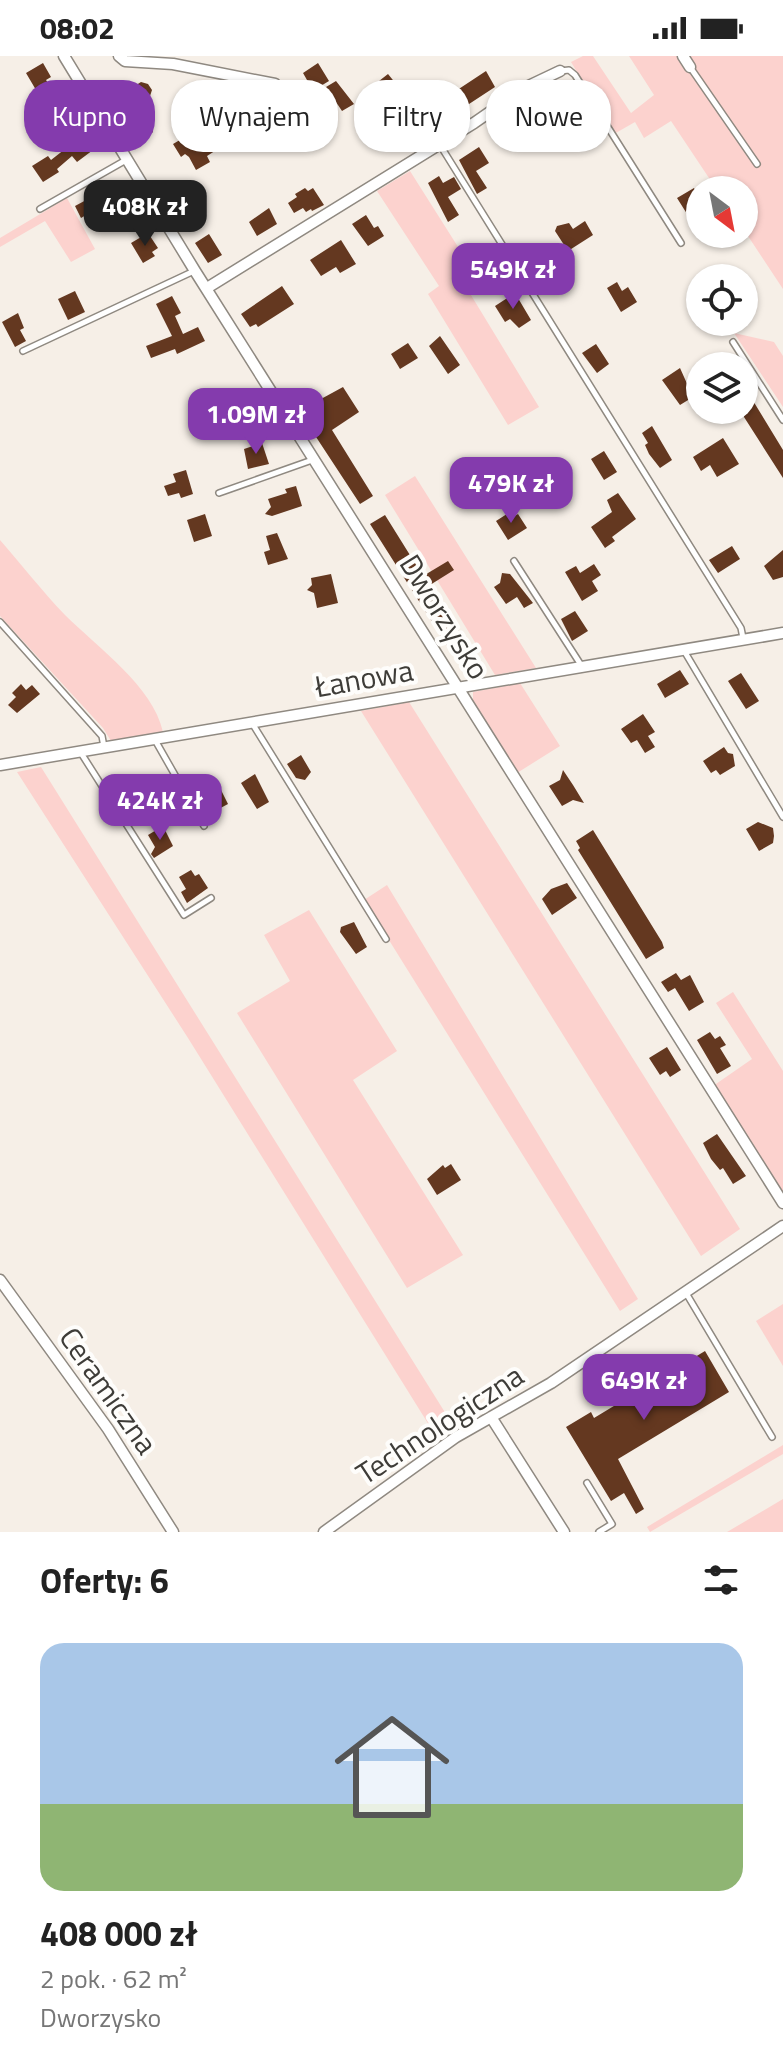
<!DOCTYPE html>
<html lang="pl">
<head>
<meta charset="utf-8">
<style>
  :root { --surface:#fff; --page:#f6f6f6; --text:#222; --muted:#767676; --line:#e0e0e0; --accent:#843bad }
  body { margin:0; font-family:"Titillium Web",sans-serif; background:var(--page); color:var(--text); height:100vh; display:flex; flex-direction:column; font-size:30px; white-space:nowrap }
  * { box-sizing:border-box; margin:0 }
  p { font-size:26px; color:var(--muted) }
  .icon { flex:none; width:44px; height:44px; fill:none; stroke:currentColor; stroke-width:2; stroke-linecap:round; stroke-linejoin:round }
  .map { position:relative; height:1476px; overflow:hidden }
  .details { display:flex; flex-direction:column; background:var(--surface); flex:1 }
  .details>* { flex:none }
  .banner { position:absolute; left:24px; top:24px; width:736px; height:72px; display:flex; gap:16px }
  .needle { width:52px; rotate:148deg }
  .buttons { position:absolute; left:686px; top:120px; display:grid; gap:16px }
  .buttons a { display:grid; place-items:center; width:72px; height:72px; border-radius:50%; background:var(--surface); box-shadow:0 2px 6px #0004; font-size:40px }
  .price { position:absolute; translate:-50% -68px; padding:0 18px; border-radius:16px; background:var(--accent); color:#fff; font-size:26px; line-height:52px; filter:drop-shadow(0 2px 4px #0008) }
  .price::after { content:''; position:absolute; left:50%; top:48px; width:24px; height:18px; margin-left:-12px; background:inherit; clip-path:polygon(0 0,100% 0,50% 100%) }
  .price.on { background:#222; color:#fff }
  ul { padding:0; list-style:none }
  li { display:grid; align-content:center; gap:16px; height:424px; padding:0 40px }
  li+li { border-top:2px solid var(--line) }
  li span { display:grid; place-items:center; height:248px; border-radius:24px; color:#555 }
  li>.icon { margin-inline-start:auto }
  span .icon { width:144px; height:144px; fill:#fffc; stroke-width:1 }
  li b { font-size:34px }
  h2 { display:flex; justify-content:space-between; align-items:center; height:96px; padding:0 40px; font-size:34px }
  .pill { padding:0 28px; border-radius:32px; background:var(--surface); box-shadow:0 2px 6px #0004; font-size:28px; line-height:72px }
  .pill.on { background:var(--accent); color:#fff }
  .status { display:flex; justify-content:space-between; align-items:center; height:56px; padding:0 40px; background:var(--surface); direction:ltr }
  .status svg { height:22px; fill:currentColor }
  .map>svg:first-child { display:block }
  .green { fill:#fcd2ce }
  .building { fill:#643820 }
  .lines { fill:none; stroke-linecap:round; stroke-linejoin:round }
  .service-casing { stroke:#8f8981; stroke-width:8 }
  .minor-casing { stroke:#8f8981; stroke-width:13 }
  .service { stroke:#fff; stroke-width:5 }
  .minor { stroke:#fff; stroke-width:10 }
  .labels { text-anchor:middle; stroke-width:8; stroke-linejoin:round; paint-order:stroke }
  .street-label { font-size:30px; fill:#3e3c38; stroke:#fefdfb }
</style>
</head>
<body>
<div class="status"><b>08:02</b><svg viewBox="0 0 49 12"><path d="M0 12V9h3v3zM5 12V6h3v6zM10 12V3h3v9zM15 12V0h3v12zM26 1h20v11H26zM47 4h2v5h-2z"/></svg></div>
<div class="map">
<svg width="783" height="1476" viewBox="0 0 783 1476">
  <rect width="100%" height="100%" fill="#f6efe7"/>
  <!-- green -->
  <path class="green" d="M583 0H593L631 57 654 39 629 0H783V233L744 174V134H717L671 65 644 82 635 66 614 78 571 6Z
    M410 115 472 213 460 221 539 351 508 369 428 238 439 230 377 135Z
    M67 142 95 193 71 206 45 165 0 191V182Z
    M734 277 774 286 783 300V351Z
    M415 420 536 612 495 619 385 439Z
    M0 484C22 509 42 535 65 559 98 592 153 630 163 676L111 685 103 672 0 560Z
    M520 627 560 690 517 717 473 644V636Z
    M409 646 740 1173 701 1200 361 655Z
    M41 711 446 1358 429 1369 188 982 17 716Z
    M387 829 638 1243 620 1255 364 844Z
    M309 854 397 995 353 1024 463 1199 407 1232 237 957 290 925 264 879Z
    M733 936 783 1015V1140L713 1030 752 1003 716 947Z
    M783 1248V1310L756 1265Z
    M783 1389V1398L650 1476 647 1471Z
    M783 1443V1476H727Z"/>
  <!-- building -->
  <path class="building" d="M43 7 51 21 46 24 48 27 36 34 26 17Z
    M318 7 329 25 319 31 317 28 311 31 303 17Z
    M486 15 495 31 440 67 430 52Z
    M388 18 401 34 379 47 370 32Z
    M125 25 130 33 141 26 148 28 152 34 150 40 139 47 153 76 137 86 104 38Z
    M336 25 354 48 342 55 326 31Z
    M544 36 558 58 544 67 530 45Z
    M508 62 522 83 508 92 494 71Z
    M399 67 401 70 406 67 414 79 395 96 385 81 388 79 386 76Z
    M207 68 221 91 207 100 210 106 196 114 189 101 185 98 181 101 173 88Z
    M83 79 93 94 77 106 72 100 57 113 59 116 43 126 32 110 48 100 51 104Z
    M479 91 489 107 476 115 487 132 477 138 459 104Z
    M439 120 443 127 454 121 461 133 448 141 459 159 448 166 428 127Z
    M116 128 124 142 119 145 121 148 90 165 86 159 81 162 75 150Z
    M305 132 308 135 313 132 324 149 312 155 311 153 306 156 303 152 294 157 288 147 297 141 295 138Z
    M694 132 700 143V154L689 161 677 142Z
    M269 152 277 168 257 180 249 166Z
    M366 159 374 172 378 170 384 180 368 190 352 168Z
    M585 165 593 179 568 195 555 175 557 170 569 167 573 173Z
    M148 177 158 192 152 196 155 200 143 207 131 187Z
    M209 178 222 199 208 207 195 187Z
    M341 184 356 208 340 217 336 211 321 220 310 204Z
    M617 226 622 235 628 231 637 246 621 256 607 232Z
    M282 230 294 248 258 271 256 268 250 271 241 258Z
    M75 235 85 256 68 264 58 243Z
    M515 237 531 264 519 272 510 263 505 266 495 250Z
    M172 240 181 257 175 260 183 278 198 271 205 285 177 298 175 293 151 302 146 290 172 280 156 248Z
    M18 257 24 272 20 274 26 285 15 291 2 266Z
    M440 280 460 309 448 318 429 290Z
    M408 287 418 302 400 313 391 298Z
    M596 288 609 308 597 317 582 297Z
    M680 312 693 341 680 349 662 324Z
    M744 330 783 394V422L744 361Z
    M343 331 359 356 332 374 373 440 360 448 299 355Z
    M652 370 672 404 660 412 649 398 645 389 648 387 642 377Z
    M723 382 739 408 717 421 710 409 701 415 693 401Z
    M262 387 269 408 248 413 244 393Z
    M604 395 617 416 604 424 591 403Z
    M186 414 193 438 181 442 179 437 168 440 164 430 176 426 173 418Z
    M296 430 302 450 272 460 265 458 271 451 268 443 287 437 285 433Z
    M618 437 636 463 612 481 615 485 605 492 591 471 612 456 607 444Z
    M510 456 513 461 518 458 527 472 508 484 496 465Z
    M205 458 212 480 194 486 187 464Z
    M385 459 423 520 448 505 454 514 430 529 472 597 462 603 453 588 448 591 370 468Z
    M277 477 288 503 268 509 264 496 270 494 266 480Z
    M732 490 740 503 718 517 709 504Z
    M783 494V521L773 524 764 510Z
    M594 508 601 519 592 525 598 535 582 545 565 516 576 510 580 517Z
    M502 517 510 518 533 547 524 552 517 541 506 548 494 531 500 527Z
    M331 518 338 547 317 552 314 537 307 534 312 529 311 522Z
    M575 555 588 575 572 585 561 563Z
    M680 614 689 628 665 642 657 628Z
    M741 617 759 645 746 653 728 625Z
    M21 628 26 634 32 629 40 638 17 657 8 649 16 641 12 637Z
    M643 658 655 676 648 680 655 691 645 697 637 684 631 687 621 673Z
    M724 691 728 697 733 698 735 710 720 719 716 714 711 717 703 705Z
    M301 699 311 716 305 724 296 722 287 708Z
    M563 714 573 729 584 747 573 744 562 750 549 730 560 724Z
    M255 718 269 746 257 753 241 727Z
    M216 724 228 748 213 756 197 736Z
    M758 766 773 772 774 780 773 787 759 795 746 773Z
    M163 770 173 790 154 802 151 798 155 791 148 779Z
    M593 774 662 886 664 892 646 903 578 794 580 792 576 785Z
    M191 814 195 820 199 818 208 832 187 847 181 836 186 833 179 821Z
    M567 827 577 842 552 859 542 843 551 833Z
    M354 866 367 891 356 898 340 876 341 871Z
    M676 917 681 924 690 919 704 946 689 955 675 932 668 936 661 926Z
    M710 976 715 983 720 980 726 989 720 992 731 1010 717 1018 697 984Z
    M667 991 681 1014 670 1021 666 1015 660 1019 649 1002Z
    M717 1078 746 1120 733 1128 723 1112 720 1114 711 1103 703 1087Z
    M451 1108 461 1124 437 1139 427 1123 443 1109 445 1112Z
    M705 1295 729 1336 618 1403 644 1453 636 1458 624 1437 611 1445 566 1371 591 1356 594 1362Z"/>
  <g class="lines">
    <defs>
      <path id="service" d="M690 11 757 108
        M560 15 569 14 575 19 681 187
        M440 89 741 572 743 582
        M40 153 126 104
        M733 286 783 364
        M23 295 194 215
        M219 437 315 403
        M514 505 581 609
        M0 566 102 680 104 691
        M683 593 783 761
        M252 667 386 883
        M155 684 204 770
        M81 697 184 859 211 842
        M686 1237 772 1381
        M587 1427 612 1468 599 1476"/>
      <path id="minor" d="M64 0 195 215 783 1147
        M119 0 125 5 173 8 275 28
        M683 0 690 11
        M207 232 474 67 510 42 514 32 520 34 560 15
        M0 709 783 577
        M0 1224 108 1373 173 1476
        M491 1361 564 1476
        M324 1476 456 1381 551 1327 783 1170"/>
    </defs>
    <!-- service casing -->
    <use href="#service" class="service-casing"/>
    <!-- minor casing -->
    <use href="#minor" class="minor-casing"/>
    <!-- service -->
    <use href="#service" class="service"/>
    <!-- minor -->
    <use href="#minor" class="minor"/>
  </g>
  <g class="labels">
    <!-- street labels -->
    <g class="street-label">
      <text transform="translate(444 561) rotate(58)" y="10">Dworzysko</text>
      <text transform="translate(364 623) rotate(-10)" y="10">Łanowa</text>
      <text transform="translate(108 1335) rotate(55)" y="10">Ceramiczna</text>
      <text transform="translate(440 1369) rotate(-33)" y="10">Technologiczna</text>
    </g>
  </g>
</svg>
<div class="buttons">
<a><svg class="needle" viewBox="-14 -14 28 28"><path d="M0-13l5 13h-10z" fill="#e53935"/><path d="M0 13l5-13h-10z" fill="#767676"/></svg></a>
<a><svg class="icon" aria-label="locate" viewBox="0 0 24 24"><circle cx="12" cy="12" r="6"/><path d="M12 2v4M12 18v4M2 12h4M18 12h4"/></svg></a>
<a><svg class="icon" aria-label="layers" viewBox="0 0 24 24"><path d="M12 4l9 5-9 5-9-5zM3 14l9 5 9-5"/></svg></a>
</div>
<b class="price on" style="left:145px;top:192px">408K zł</b>
<b class="price" style="left:513px;top:255px">549K zł</b>
<b class="price" style="left:256px;top:400px">1.09M zł</b>
<b class="price" style="left:511px;top:469px">479K zł</b>
<b class="price" style="left:160px;top:786px">424K zł</b>
<b class="price" style="left:644px;top:1366px">649K zł</b>
<div class="banner">
<a class="pill on">Kupno</a>
<a class="pill">Wynajem</a>
<a class="pill">Filtry</a>
<a class="pill">Nowe</a>
</div>
</div>
<section class="details">
<h2>Oferty: 6<svg class="icon" aria-label="filters" viewBox="0 0 24 24"><path d="M4 7h16M4 17h16"/><circle cx="9" cy="7" r="2"/><circle cx="15" cy="17" r="2"/></svg></h2>
<ul>
<li><span style="background:linear-gradient(#a9c7e8 65%,#8fb573 0)"><svg class="icon" aria-label="home" viewBox="0 0 24 24"><path d="M3 11l9-7 9 7M6 9v11h12V9"/></svg></span><div><b>408 000 zł</b><p>2 pok. · 62 m²</p><p>Dworzysko</p></div></li>
</ul>
</section>
</body>
</html>
